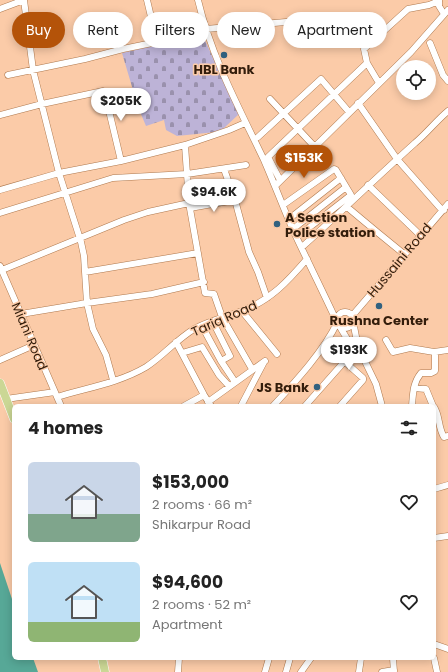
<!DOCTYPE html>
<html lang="en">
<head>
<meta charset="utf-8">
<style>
  :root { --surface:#fff; --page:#f6f6f6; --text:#222; --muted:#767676; --accent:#b45309 }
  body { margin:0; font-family:Poppins,sans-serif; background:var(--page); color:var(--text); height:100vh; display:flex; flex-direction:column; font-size:15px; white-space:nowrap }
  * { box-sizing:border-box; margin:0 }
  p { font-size:13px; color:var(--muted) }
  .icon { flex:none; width:22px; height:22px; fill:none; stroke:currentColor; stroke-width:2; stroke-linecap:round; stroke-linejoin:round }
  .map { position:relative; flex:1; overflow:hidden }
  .panel { position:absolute; left:12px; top:404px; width:424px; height:256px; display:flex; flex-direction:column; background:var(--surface); border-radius:6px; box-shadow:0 2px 10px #0003 }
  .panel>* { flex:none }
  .hud { position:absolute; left:12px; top:12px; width:424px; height:36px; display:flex; gap:8px }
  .controls { position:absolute; left:396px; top:60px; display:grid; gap:8px }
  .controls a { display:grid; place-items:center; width:40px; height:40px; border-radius:50%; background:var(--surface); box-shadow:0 2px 10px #0003; font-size:20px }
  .price { position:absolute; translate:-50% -34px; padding:0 9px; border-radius:14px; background:#fff; color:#222; font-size:13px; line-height:26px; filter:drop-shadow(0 1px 2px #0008) }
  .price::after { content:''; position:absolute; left:50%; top:24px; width:12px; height:9px; margin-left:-6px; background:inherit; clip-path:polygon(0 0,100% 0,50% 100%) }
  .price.selected { background:var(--accent); color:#fff }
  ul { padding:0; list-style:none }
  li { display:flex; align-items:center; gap:12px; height:100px; padding:0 16px }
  li span { display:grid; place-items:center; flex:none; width:112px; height:80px; border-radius:6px; color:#555 }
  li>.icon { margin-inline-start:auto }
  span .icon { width:48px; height:48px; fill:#fffc; stroke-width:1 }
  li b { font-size:17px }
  h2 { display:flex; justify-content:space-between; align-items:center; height:48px; padding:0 16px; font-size:17px }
  .tag { padding:0 14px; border-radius:18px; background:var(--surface); box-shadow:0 2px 10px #0003; font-size:14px; line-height:36px }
  .tag.selected { background:var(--accent); color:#fff }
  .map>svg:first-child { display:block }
  .cemetery { fill:url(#cemetery-stones) }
  .water { fill:#57a897 }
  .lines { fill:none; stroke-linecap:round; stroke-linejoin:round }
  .minor-casing { stroke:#af794e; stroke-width:7 }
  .major-casing { stroke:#fff; stroke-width:9 }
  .minor { stroke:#fff; stroke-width:6 }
  .major { stroke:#cbd795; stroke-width:8 }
  .poi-dot { fill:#31617f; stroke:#fbcba8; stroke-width:1.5 }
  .labels { text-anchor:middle; stroke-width:3; stroke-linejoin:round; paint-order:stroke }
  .poi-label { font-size:13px; font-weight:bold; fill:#331d0b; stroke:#fbcba8 }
  .street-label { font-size:13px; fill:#331d0b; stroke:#fbcba8 }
</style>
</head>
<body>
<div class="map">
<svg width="448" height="672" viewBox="0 0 448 672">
  <defs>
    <pattern id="cemetery-stones" width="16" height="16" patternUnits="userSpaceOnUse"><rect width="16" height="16" fill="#bdb3d7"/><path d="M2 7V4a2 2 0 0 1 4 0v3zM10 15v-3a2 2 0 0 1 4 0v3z" fill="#9a91ad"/></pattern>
  </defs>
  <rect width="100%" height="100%" fill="#fbcba8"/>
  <!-- cemetery -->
  <path class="cemetery" d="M202 34 239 114 224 128 216 132 177 136 166 130 164 120 146 126 138 107 122 53Z"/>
  <!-- water -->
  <path class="water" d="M0 563 14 605V658H33L38 672H0Z"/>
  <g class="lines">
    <defs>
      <path id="minor" d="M24 0 33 70 59 173 81 242 84 256 87 303 93 329 106 355 113 380
        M147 0 157 42
        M198 0C211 56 239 108 264 160 274 183 283 207 293 230 307 260 322 290 336 320
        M439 0V6L444 14
        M0 9 24 0
        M430 43 443 75 448 81
        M8 75 85 59 123 49 157 42 206 29 332 18
        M379 83 367 63 364 49 408 9 429 5 439 1
        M270 99 314 146
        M358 103 397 159 442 210H444
        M0 115 42 104 103 91 105 94 121 161
        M258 137 321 79 349 112
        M185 145 189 203 205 293 214 294 222 317 252 369
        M224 169 235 200 249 252 258 272 267 298
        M280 180 268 157 367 63
        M368 185 420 235
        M275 186 411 52 448 10
        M0 190 59 173 121 161 185 145 229 130 245 123
        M283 205 334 169 336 170 351 195 297 237
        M347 207 377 232 404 254
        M190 208 235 200
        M0 213 113 178 187 174 246 165
        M289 219 341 178
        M293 229 346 187
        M302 247C340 213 377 177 415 143 427 133 436 121 448 111
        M0 266 61 406
        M2 270 124 220 148 212 189 203
        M85 272 198 253
        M242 311 277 354
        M337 320a8 8 0 1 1 16 0a8 8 0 1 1-16 0Z
        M21 314 87 303 152 294 204 282
        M352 316 448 204
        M353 321 358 347 376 384 382 406
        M213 322 230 356 221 361
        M202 326 221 361 235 382
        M386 340 393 352 410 348 434 352 448 350
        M176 342 204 395 211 406
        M182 353 202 347 219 375 229 386
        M0 360 34 345
        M414 388 426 389 433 406
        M57 397C86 388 119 383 146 367 163 356 176 340 194 329 208 321 226 317 242 311 271 300 288 281 307 259
        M6 399 55 392
        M208 402 265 361
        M184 406 204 395
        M241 406 264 362
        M273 406C295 382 323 352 337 323
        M305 406 352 353 349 342 340 327
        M340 406 363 380V378L345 362
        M412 406C413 393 413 383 421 373H431L435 371V352
        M434 407C440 416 438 428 444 437L448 436
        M434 489 448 485
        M434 538 448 536
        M434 644 448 649
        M393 658 394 672
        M434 658 437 672
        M178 672 179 658
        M265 672 269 658
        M286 672 290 658
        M301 672 311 658
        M359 672 361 658
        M382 672 394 670"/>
      <path id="major" d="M0 383 14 419
        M102 658 105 672"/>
    </defs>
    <!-- minor casing -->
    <use href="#minor" class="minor-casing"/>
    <!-- major casing -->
    <use href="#major" class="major-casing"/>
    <!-- minor -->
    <use href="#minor" class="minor"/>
    <!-- major -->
    <use href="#major" class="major"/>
  </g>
  <!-- markers -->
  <g class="poi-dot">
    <circle cx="224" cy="55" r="4"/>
    <circle cx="277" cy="224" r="4"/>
    <circle cx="379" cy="306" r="4"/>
    <circle cx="317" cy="387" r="4"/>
  </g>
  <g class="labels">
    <!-- poi labels -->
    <g class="poi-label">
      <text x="224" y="74">HBL Bank</text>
      <text x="285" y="222" text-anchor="start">A Section<tspan x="285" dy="15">Police station</tspan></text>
      <text x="379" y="325">Rushna Center</text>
      <text x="309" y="392" text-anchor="end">JS Bank</text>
    </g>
    <!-- street labels -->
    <g class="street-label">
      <text transform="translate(399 260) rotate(-50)" y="5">Hussaini Road</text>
      <text transform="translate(224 318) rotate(-24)" y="5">Tariq Road</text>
      <text transform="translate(30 336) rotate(67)" y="5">Miani Road</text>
    </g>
  </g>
</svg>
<div class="controls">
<a><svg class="icon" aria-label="locate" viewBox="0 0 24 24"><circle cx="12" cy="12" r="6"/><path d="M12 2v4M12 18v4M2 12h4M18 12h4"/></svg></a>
</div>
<b class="price" style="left:121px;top:122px">$205K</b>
<b class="price selected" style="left:304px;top:179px">$153K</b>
<b class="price" style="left:214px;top:213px">$94.6K</b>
<b class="price" style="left:349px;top:371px">$193K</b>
<div class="hud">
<a class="tag selected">Buy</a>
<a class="tag">Rent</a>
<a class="tag">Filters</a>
<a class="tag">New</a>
<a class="tag">Apartment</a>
</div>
<section class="panel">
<h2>4 homes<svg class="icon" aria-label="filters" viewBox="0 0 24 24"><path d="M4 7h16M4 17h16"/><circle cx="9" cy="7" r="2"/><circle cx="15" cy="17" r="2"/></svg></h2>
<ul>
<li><span style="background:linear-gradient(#c9d6e8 65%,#7fa58c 0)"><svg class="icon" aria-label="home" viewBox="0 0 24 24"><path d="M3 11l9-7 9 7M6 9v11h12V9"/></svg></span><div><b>$153,000</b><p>2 rooms · 66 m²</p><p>Shikarpur Road</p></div><svg class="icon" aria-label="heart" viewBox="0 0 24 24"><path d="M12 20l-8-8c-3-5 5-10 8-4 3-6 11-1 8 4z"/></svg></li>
<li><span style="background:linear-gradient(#bfe0f5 75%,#8fb573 0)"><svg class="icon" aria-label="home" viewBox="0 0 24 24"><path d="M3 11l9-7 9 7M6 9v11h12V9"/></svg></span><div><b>$94,600</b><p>2 rooms · 52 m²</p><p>Apartment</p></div><svg class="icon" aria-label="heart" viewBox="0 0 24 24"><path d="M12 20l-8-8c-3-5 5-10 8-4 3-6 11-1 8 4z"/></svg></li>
</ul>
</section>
</div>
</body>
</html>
